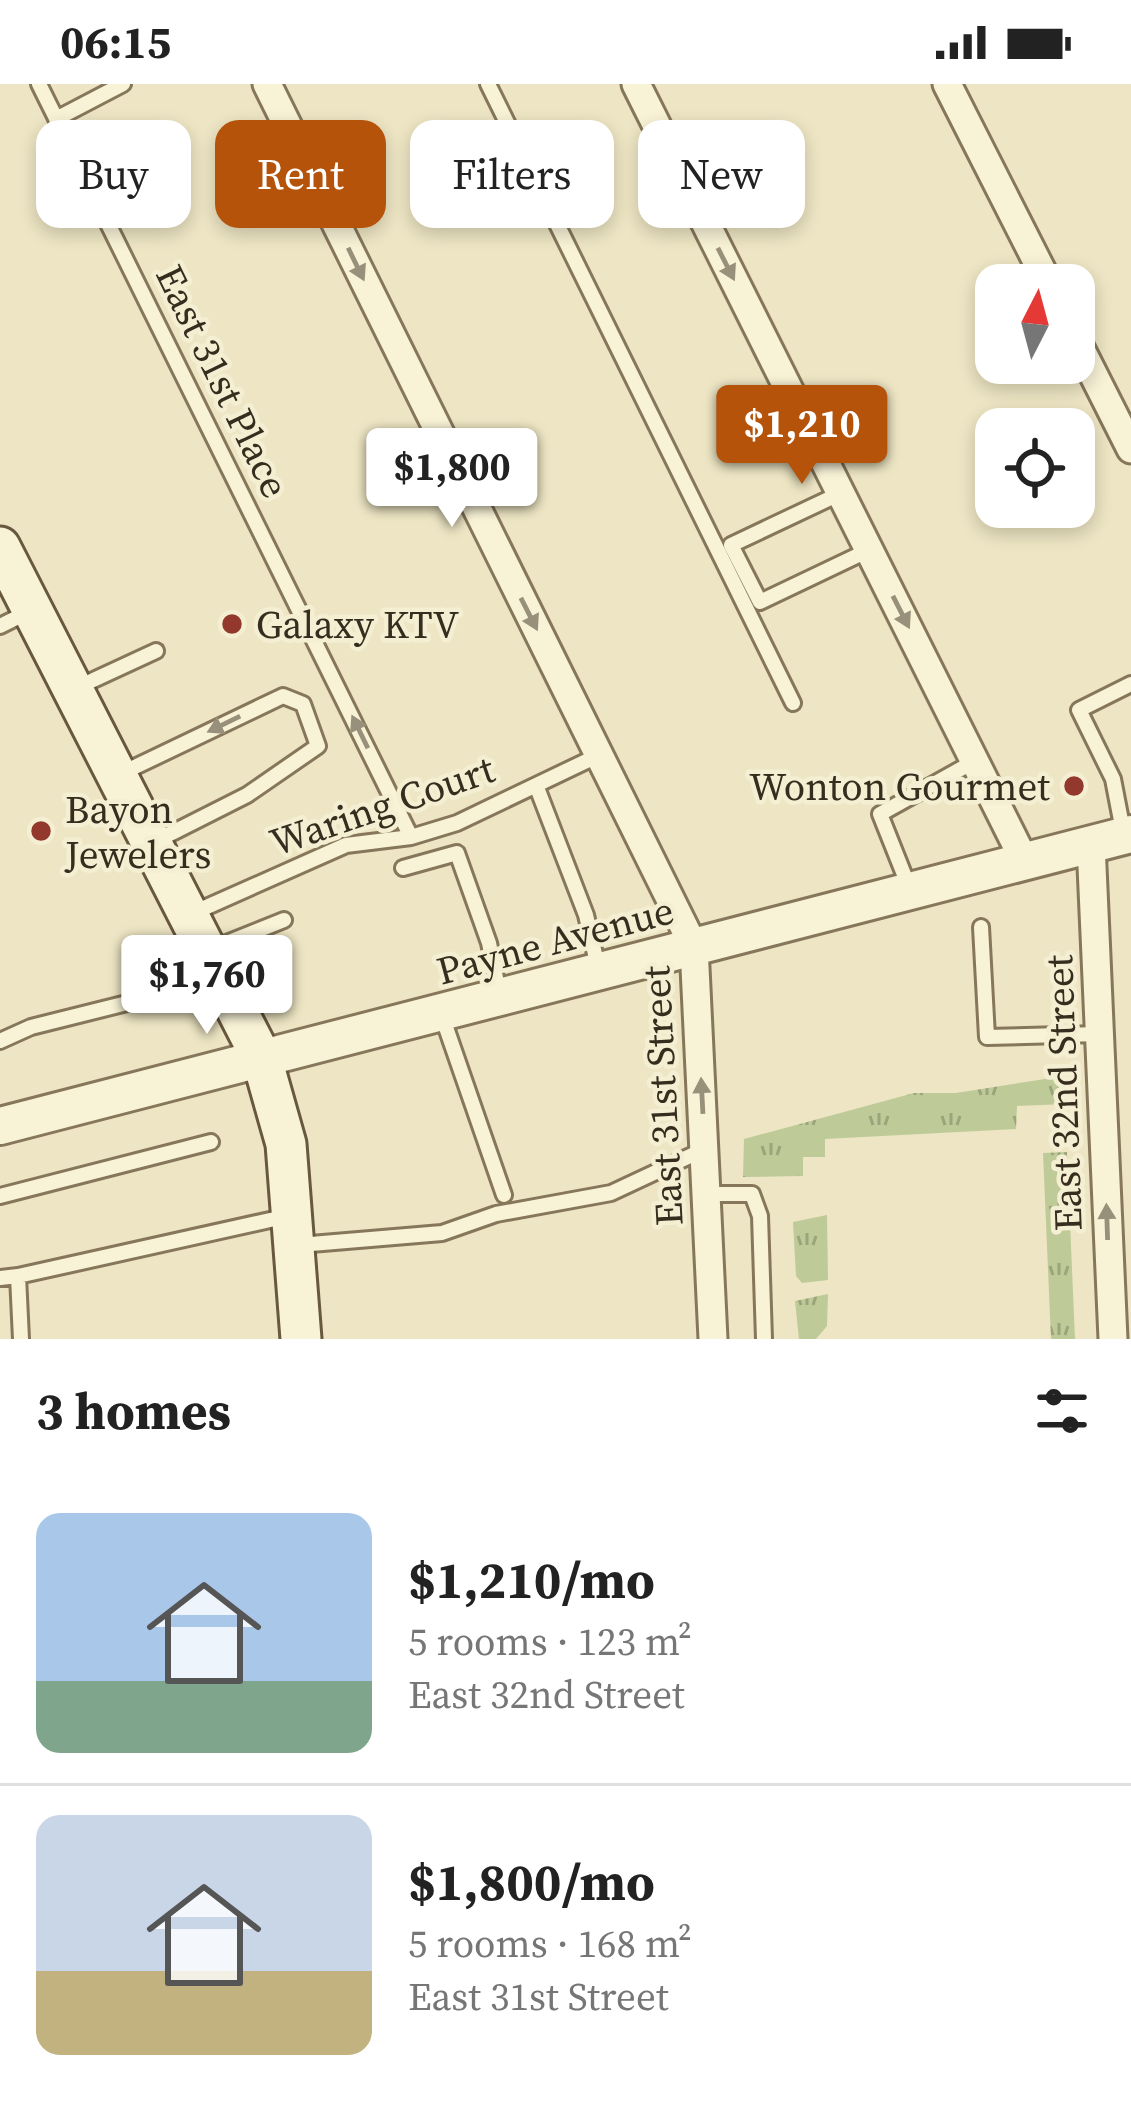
<!DOCTYPE html>
<html lang="en">
<head>
<meta charset="utf-8">
<style>
  :root { --surface:#fff; --page:#f2f2f2; --text:#222; --muted:#767676; --line:#e0e0e0; --accent:#b45309 }
  body { margin:0; font-family:"Source Serif 4",serif; background:var(--page); color:var(--text); height:100vh; display:flex; flex-direction:column; font-size:45px; white-space:nowrap }
  * { box-sizing:border-box; margin:0 }
  p { font-size:39px; color:var(--muted) }
  .icon { flex:none; width:66px; height:66px; fill:none; stroke:currentColor; stroke-width:2; stroke-linecap:round; stroke-linejoin:round }
  .map { position:relative; height:1255px; overflow:hidden }
  .drawer { display:flex; flex-direction:column; background:var(--surface); flex:1 }
  .drawer>* { flex:none }
  .hud { position:absolute; left:36px; top:36px; width:1059px; height:108px; display:flex; gap:24px }
  .needle { width:78px; rotate:6deg }
  .buttons { position:absolute; left:975px; top:180px; display:grid; gap:24px }
  .buttons a { display:grid; place-items:center; width:120px; height:120px; border-radius:24px; background:var(--surface); box-shadow:0 6px 18px #0003; font-size:60px }
  .price { position:absolute; translate:-50% -102px; padding:0 27px; border-radius:12px; background:#fff; color:#222; font-size:39px; line-height:78px; filter:drop-shadow(0 3px 6px #0008) }
  .price::after { content:''; position:absolute; left:50%; top:72px; width:36px; height:27px; margin-left:-18px; background:inherit; clip-path:polygon(0 0,100% 0,50% 100%) }
  .price.active { background:var(--accent); color:#fff }
  ul { padding:0; list-style:none }
  li { display:flex; align-items:center; gap:36px; height:300px; padding:0 36px }
  li+li { border-top:3px solid var(--line) }
  li span { display:grid; place-items:center; flex:none; width:336px; height:240px; border-radius:24px; color:#555 }
  li>.icon { margin-inline-start:auto }
  span .icon { width:144px; height:144px; fill:#fffc; stroke-width:1 }
  li b { font-size:51px }
  h2 { display:flex; justify-content:space-between; align-items:center; height:144px; padding:0 36px; font-size:51px }
  .pill { padding:0 42px; border-radius:24px; background:var(--surface); box-shadow:0 6px 18px #0003; font-size:42px; line-height:108px }
  .pill.active { background:var(--accent); color:#fff }
  .status { display:flex; justify-content:space-between; align-items:center; height:84px; padding:0 60px; background:var(--surface); direction:ltr }
  .status svg { height:33px; fill:currentColor }
  .map>svg:first-child { display:block }
  .grass { fill:url(#grass-tufts) }
  .lines { fill:none; stroke-linecap:round; stroke-linejoin:round }
  .service-casing { stroke:#86775a; stroke-width:20 }
  .minor-casing { stroke:#86775a; stroke-width:33 }
  .tertiary-casing { stroke:#86775a; stroke-width:42 }
  .secondary-casing { stroke:#68583e; stroke-width:45 }
  .service { stroke:#f8f2d6; stroke-width:14 }
  .minor { stroke:#f8f2d6; stroke-width:27 }
  .tertiary { stroke:#f8f2d6; stroke-width:36 }
  .secondary { stroke:#f8f2d6; stroke-width:39 }
  .oneway { fill:#98907a }
  .poi-dot { fill:#93382c; stroke:#f4eed2; stroke-width:4.5 }
  .labels { text-anchor:middle; stroke-width:9; stroke-linejoin:round; paint-order:stroke }
  .street-label { font-size:39px; fill:#372d1e; stroke:#f4eed2 }
  .poi-label { font-size:39px; fill:#372d1e; stroke:#f4eed2; text-anchor:start }
</style>
</head>
<body>
<div class="status"><b>06:15</b><svg viewBox="0 0 49 12"><path d="M0 12V9h3v3zM5 12V6h3v6zM10 12V3h3v9zM15 12V0h3v12zM26 1h20v11H26zM47 4h2v5h-2z"/></svg></div>
<div class="map">
<svg width="1131" height="1255" viewBox="0 0 1131 1255">
  <defs>
    <pattern id="grass-tufts" width="24" height="20" patternUnits="userSpaceOnUse" patternTransform="scale(3)"><rect width="24" height="20" fill="#beca97"/><path d="M3 7l-1-3M5 7V3M7 7l1-3M15 17l-1-3M17 17v-4M19 17l1-3" fill="none" stroke="#9ba47b"/></pattern>
  </defs>
  <rect width="100%" height="100%" fill="#ede5c3"/>
  <!-- grass -->
  <path class="grass" d="M1064 992 1066 1020 1017 1022 1016 1045 825 1055V1073H803V1092L743 1093 744 1055 914 1009H956Z
    M1067 1068 1075 1255H1051L1043 1069Z
    M827 1131 828 1196 802 1199 796 1192 793 1138Z
    M828 1210 827 1242 816 1255H799L795 1217Z"/>
  <g class="lines">
    <defs>
      <path id="service" d="M39 0 411 753
        M488 0 793 619
        M56 35 123 0
        M841 409 731 461 760 518 869 466
        M0 542 28 528
        M76 604 156 567
        M118 691 283 612 303 620 318 662 247 711 154 758
        M536 701 586 831 598 883
        M1124 752 1113 695 1079 626 1131 600
        M403 784 457 769 489 859 499 909
        M909 803 880 730 975 677
        M193 829 346 761 411 753 457 739 599 671
        M981 843 987 953 1099 950
        M209 866 284 836
        M441 929 504 1111
        M0 957 31 943 219 896
        M707 1110H752L760 1132 764 1255
        M0 1112 211 1058
        M299 1161 442 1149 496 1130 611 1109 705 1065
        M18 1192 288 1132
        M0 1194 18 1192 21 1255"/>
      <path id="minor" d="M267 0 694 863 713 1255
        M636 0 1025 778
        M947 0 1049 201
        M1074 252 1131 365
        M1091 760 1113 1255"/>
      <path id="tertiary" d="M0 1042 1131 750"/>
      <path id="secondary" d="M0 463 262 975 286 1060 301 1255"/>
    </defs>
    <!-- service casing -->
    <use href="#service" class="service-casing"/>
    <!-- minor casing -->
    <use href="#minor" class="minor-casing"/>
    <!-- tertiary casing -->
    <use href="#tertiary" class="tertiary-casing"/>
    <!-- secondary casing -->
    <use href="#secondary" class="secondary-casing"/>
    <!-- service -->
    <use href="#service" class="service"/>
    <!-- minor -->
    <use href="#minor" class="minor"/>
    <!-- tertiary -->
    <use href="#tertiary" class="tertiary"/>
    <!-- secondary -->
    <use href="#secondary" class="secondary"/>
  </g>
  <!-- one-way arrows -->
  <defs><path id="oneway-solid" d="M-6-.8H1V-3.2L6.5 0L1 3.2V.8H-6Z" transform="scale(3)"/></defs>
  <g class="oneway">
    <use href="#oneway-solid" transform="translate(356 180) rotate(64)"/>
    <use href="#oneway-solid" transform="translate(726 180) rotate(63)"/>
    <use href="#oneway-solid" transform="translate(901 528) rotate(63)"/>
    <use href="#oneway-solid" transform="translate(529 530) rotate(63)"/>
    <use href="#oneway-solid" transform="translate(224 640) rotate(154)"/>
    <use href="#oneway-solid" transform="translate(360 648) rotate(-116)"/>
    <use href="#oneway-solid" transform="translate(702 1012) rotate(-93)"/>
    <use href="#oneway-solid" transform="translate(1107 1138) rotate(-92)"/>
  </g>
  <!-- markers -->
  <g class="poi-dot">
    <circle cx="232" cy="540" r="12"/>
    <circle cx="1074" cy="702" r="12"/>
    <circle cx="41" cy="747" r="12"/>
  </g>
  <g class="labels">
    <!-- street labels -->
    <g class="street-label">
      <text transform="translate(223 297) rotate(64)" y="14">East 31st Place</text>
      <text transform="translate(382 721) rotate(-19)" y="14">Waring Court</text>
      <text transform="translate(555 856) rotate(-15)" y="14">Payne Avenue</text>
      <text transform="translate(1063 1009) rotate(-92)" y="14">East 32nd Street</text>
      <text transform="translate(662 1012) rotate(-93)" y="14">East 31st Street</text>
    </g>
    <!-- poi labels -->
    <g class="poi-label">
      <text x="256" y="554">Galaxy KTV</text>
      <text x="1050" y="716" text-anchor="end">Wonton Gourmet</text>
      <text x="65" y="739">Bayon<tspan x="65" dy="45">Jewelers</tspan></text>
    </g>
  </g>
</svg>
<div class="buttons">
<a><svg class="needle" viewBox="-14 -14 28 28"><path d="M0-13l5 13h-10z" fill="#e53935"/><path d="M0 13l5-13h-10z" fill="#767676"/></svg></a>
<a><svg class="icon" aria-label="locate" viewBox="0 0 24 24"><circle cx="12" cy="12" r="6"/><path d="M12 2v4M12 18v4M2 12h4M18 12h4"/></svg></a>
</div>
<b class="price active" style="left:802px;top:403px">$1,210</b>
<b class="price" style="left:452px;top:446px">$1,800</b>
<b class="price" style="left:207px;top:953px">$1,760</b>
<div class="hud">
<a class="pill">Buy</a>
<a class="pill active">Rent</a>
<a class="pill">Filters</a>
<a class="pill">New</a>
</div>
</div>
<section class="drawer">
<h2>3 homes<svg class="icon" aria-label="filters" viewBox="0 0 24 24"><path d="M4 7h16M4 17h16"/><circle cx="9" cy="7" r="2"/><circle cx="15" cy="17" r="2"/></svg></h2>
<ul>
<li><span style="background:linear-gradient(#a9c7e8 70%,#7fa58c 0)"><svg class="icon" aria-label="home" viewBox="0 0 24 24"><path d="M3 11l9-7 9 7M6 9v11h12V9"/></svg></span><div><b>$1,210/mo</b><p>5 rooms · 123 m²</p><p>East 32nd Street</p></div></li>
<li><span style="background:linear-gradient(#c9d6e8 65%,#c2b280 0)"><svg class="icon" aria-label="home" viewBox="0 0 24 24"><path d="M3 11l9-7 9 7M6 9v11h12V9"/></svg></span><div><b>$1,800/mo</b><p>5 rooms · 168 m²</p><p>East 31st Street</p></div></li>
</ul>
</section>
</body>
</html>
